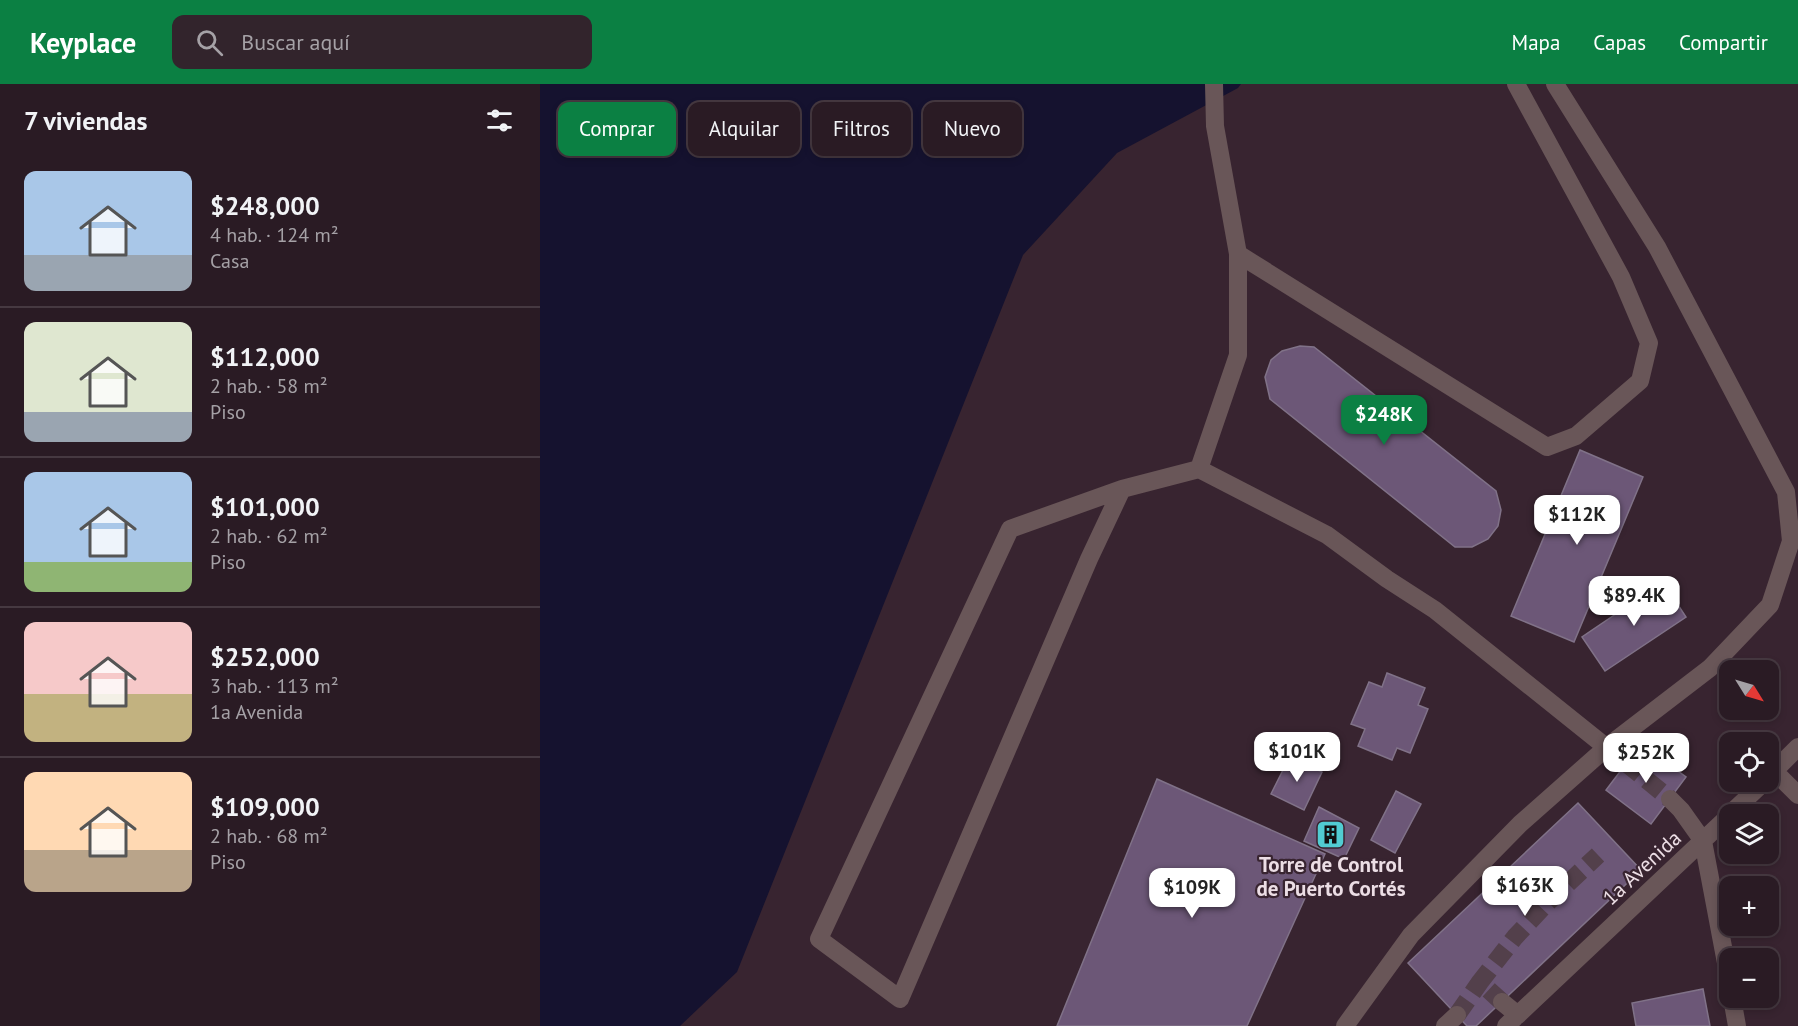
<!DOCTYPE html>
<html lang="es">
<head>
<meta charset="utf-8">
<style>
  :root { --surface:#2a1b24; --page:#32242c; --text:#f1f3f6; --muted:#a5a1a6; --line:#463941; --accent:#0b8043 }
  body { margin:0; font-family:"PT Sans",sans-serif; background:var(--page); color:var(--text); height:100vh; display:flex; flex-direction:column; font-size:22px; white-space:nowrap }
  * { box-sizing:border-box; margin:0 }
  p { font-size:20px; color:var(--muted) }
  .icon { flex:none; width:33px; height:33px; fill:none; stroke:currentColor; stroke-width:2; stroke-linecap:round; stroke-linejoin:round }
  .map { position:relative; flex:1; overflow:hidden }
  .details { display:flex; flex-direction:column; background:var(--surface); width:540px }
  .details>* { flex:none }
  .hud { position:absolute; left:18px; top:18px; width:570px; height:54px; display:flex; gap:12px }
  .needle { width:39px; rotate:127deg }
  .tools { position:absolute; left:1179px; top:576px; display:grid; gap:12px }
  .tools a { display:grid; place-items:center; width:60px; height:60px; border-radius:12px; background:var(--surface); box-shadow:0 3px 9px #0003,0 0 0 2px var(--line); font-size:30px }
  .price { position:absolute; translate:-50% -51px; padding:0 14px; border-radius:12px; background:#fff; color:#222; font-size:20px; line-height:39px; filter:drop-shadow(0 2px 3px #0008) }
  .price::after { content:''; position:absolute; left:50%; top:36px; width:18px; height:14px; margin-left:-9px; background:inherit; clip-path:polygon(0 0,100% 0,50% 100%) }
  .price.current { background:var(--accent); color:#fff }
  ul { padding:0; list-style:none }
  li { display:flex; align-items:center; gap:18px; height:150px; padding:0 24px }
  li+li { border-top:2px solid var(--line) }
  li span { display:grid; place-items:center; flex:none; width:168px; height:120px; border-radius:12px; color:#555 }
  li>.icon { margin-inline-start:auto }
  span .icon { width:72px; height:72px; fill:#fffc; stroke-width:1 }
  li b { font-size:26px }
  h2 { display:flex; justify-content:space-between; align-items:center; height:72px; padding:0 24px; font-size:26px }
  .tag { padding:0 21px; border-radius:12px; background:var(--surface); box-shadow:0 3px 9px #0003,0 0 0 2px var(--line); font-size:21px; line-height:54px }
  .tag.current { background:var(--accent); color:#fff }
  header { display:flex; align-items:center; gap:36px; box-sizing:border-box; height:84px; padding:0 30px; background:var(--accent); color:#fff }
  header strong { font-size:28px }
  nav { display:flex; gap:33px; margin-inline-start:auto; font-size:21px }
  .search { width:420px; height:54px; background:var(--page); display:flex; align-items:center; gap:15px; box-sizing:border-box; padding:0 21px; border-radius:12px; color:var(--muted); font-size:22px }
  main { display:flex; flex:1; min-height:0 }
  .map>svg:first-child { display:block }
  .water { fill:#15122f }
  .building { fill:#6c5777; stroke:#807288; stroke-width:1.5 }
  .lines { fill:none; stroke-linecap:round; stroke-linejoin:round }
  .minor-tunnel { stroke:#53404b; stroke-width:18; stroke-dasharray:18 9; stroke-linecap:butt }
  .minor { stroke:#695658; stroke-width:18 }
  .labels { text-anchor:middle; stroke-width:4.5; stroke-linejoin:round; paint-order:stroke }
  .poi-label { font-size:21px; font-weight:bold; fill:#ecdee5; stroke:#382430 }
  .street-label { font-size:21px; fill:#ecdee5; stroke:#382430 }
</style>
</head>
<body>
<header>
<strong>Keyplace</strong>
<div class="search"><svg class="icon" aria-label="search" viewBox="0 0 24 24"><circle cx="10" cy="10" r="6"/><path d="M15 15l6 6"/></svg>Buscar aquí</div>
<nav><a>Mapa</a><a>Capas</a><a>Compartir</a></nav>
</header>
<main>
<section class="details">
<h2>7 viviendas<svg class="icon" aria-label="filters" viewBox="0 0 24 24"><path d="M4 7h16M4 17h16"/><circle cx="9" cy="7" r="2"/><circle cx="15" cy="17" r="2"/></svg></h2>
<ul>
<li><span style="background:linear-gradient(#a9c7e8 70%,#9aa5b1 0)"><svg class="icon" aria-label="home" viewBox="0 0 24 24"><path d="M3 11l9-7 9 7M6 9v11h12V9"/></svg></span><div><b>$248,000</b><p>4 hab. · 124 m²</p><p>Casa</p></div></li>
<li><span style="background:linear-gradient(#dfe7d0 75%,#9aa5b1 0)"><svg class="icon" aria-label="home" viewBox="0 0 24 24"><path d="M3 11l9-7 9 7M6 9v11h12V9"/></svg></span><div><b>$112,000</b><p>2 hab. · 58 m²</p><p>Piso</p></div></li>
<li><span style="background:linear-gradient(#a9c7e8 75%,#8fb573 0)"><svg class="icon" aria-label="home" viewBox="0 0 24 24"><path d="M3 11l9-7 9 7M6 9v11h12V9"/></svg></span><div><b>$101,000</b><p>2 hab. · 62 m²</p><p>Piso</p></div></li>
<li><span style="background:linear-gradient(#f6c9c9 60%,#c2b280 0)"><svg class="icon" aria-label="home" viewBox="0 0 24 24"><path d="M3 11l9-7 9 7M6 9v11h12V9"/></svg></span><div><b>$252,000</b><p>3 hab. · 113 m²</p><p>1a Avenida</p></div></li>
<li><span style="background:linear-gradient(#ffd9b3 65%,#b9a48a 0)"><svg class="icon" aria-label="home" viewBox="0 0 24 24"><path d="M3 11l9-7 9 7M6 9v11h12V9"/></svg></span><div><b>$109,000</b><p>2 hab. · 68 m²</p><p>Piso</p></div></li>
</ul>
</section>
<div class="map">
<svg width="1258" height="942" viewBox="0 0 1258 942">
  <rect width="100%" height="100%" fill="#382430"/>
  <!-- water -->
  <path class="water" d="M0 0H701L698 4 577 69 483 171 197 888 140 942H0Z"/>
  <!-- building -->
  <path class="building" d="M760 262 774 263 956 407 961 426 958 442 948 455 932 463H915L730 315 725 293 731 276 742 267Z
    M1040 366 1103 393 1034 558 971 532Z
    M1123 498 1146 533 1065 587 1042 553Z
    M847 589 885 604 878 621 888 625 870 669 857 664 852 676 818 662 825 645 811 640 829 598 842 603Z
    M1101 660 1146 693 1111 740 1066 706Z
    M750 672 782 688 764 726 731 710Z
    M617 695 785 770 707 942H517Z
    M856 707 881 720 855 769 831 756Z
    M1038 719 1101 786 936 942H927L868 879Z
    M779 723 819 744 804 775 764 757Z
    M1163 905 1170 942H1096L1092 919Z"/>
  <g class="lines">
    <!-- minor-tunnel -->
    <path class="minor-tunnel" d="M1086 679 1130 715
      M962 918 940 898 975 853 1006 820 1058 771
      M917 931 940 898"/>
    <!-- minor -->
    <path class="minor" d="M698 170 1007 363 1036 352 1100 297 1109 259 1081 193 976 0
      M659 385 698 271V170L675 42 674 0
      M582 405 470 445 279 855 360 915 549 475 582 405 659 385 787 451 847 495 895 526 1086 679
      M1234 687 1258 711
      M1228 693 1258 663
      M1130 715 1141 726 1163 757 1190 900
      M1190 730 1224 698
      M1192 914 1197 942
      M962 918 978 931
      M805 942 871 851 980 740 1067 663 1170 584 1230 521 1251 457 1246 408 1117 163 1015 0
      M905 942 917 931
      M966 942 1190 731"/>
  </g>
  <!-- icons -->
  <defs>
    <symbol id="building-square" viewBox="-11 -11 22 22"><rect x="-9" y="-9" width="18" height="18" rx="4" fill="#51ccd2" stroke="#382430"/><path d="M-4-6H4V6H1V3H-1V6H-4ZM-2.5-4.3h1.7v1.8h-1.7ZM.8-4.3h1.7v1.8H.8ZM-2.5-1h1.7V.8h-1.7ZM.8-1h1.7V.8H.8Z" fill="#111"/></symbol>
  </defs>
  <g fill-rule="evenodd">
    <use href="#building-square" x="774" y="734" width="33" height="33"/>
  </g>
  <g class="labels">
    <!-- poi labels -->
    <g class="poi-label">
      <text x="791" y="788">Torre de Control<tspan x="791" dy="24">de Puerto Cortés</tspan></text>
    </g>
    <!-- street labels -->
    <g class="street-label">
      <text transform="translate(1102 784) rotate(-43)" y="7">1a Avenida</text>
    </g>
  </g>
</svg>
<div class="tools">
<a><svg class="needle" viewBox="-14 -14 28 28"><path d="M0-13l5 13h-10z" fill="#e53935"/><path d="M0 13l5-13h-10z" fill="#a5a1a6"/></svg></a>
<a><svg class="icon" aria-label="locate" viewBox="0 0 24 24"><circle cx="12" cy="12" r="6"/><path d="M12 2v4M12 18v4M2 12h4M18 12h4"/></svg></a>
<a><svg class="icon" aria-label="layers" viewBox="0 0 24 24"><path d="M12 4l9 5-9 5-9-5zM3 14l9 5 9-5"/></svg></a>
<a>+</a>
<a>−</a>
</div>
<b class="price current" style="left:844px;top:362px">$248K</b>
<b class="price" style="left:1037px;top:462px">$112K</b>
<b class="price" style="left:1094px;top:543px">$89.4K</b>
<b class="price" style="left:757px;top:699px">$101K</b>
<b class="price" style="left:1106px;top:700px">$252K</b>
<b class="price" style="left:985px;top:833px">$163K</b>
<b class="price" style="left:652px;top:835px">$109K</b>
<div class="hud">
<a class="tag current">Comprar</a>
<a class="tag">Alquilar</a>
<a class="tag">Filtros</a>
<a class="tag">Nuevo</a>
</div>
</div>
</main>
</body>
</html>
